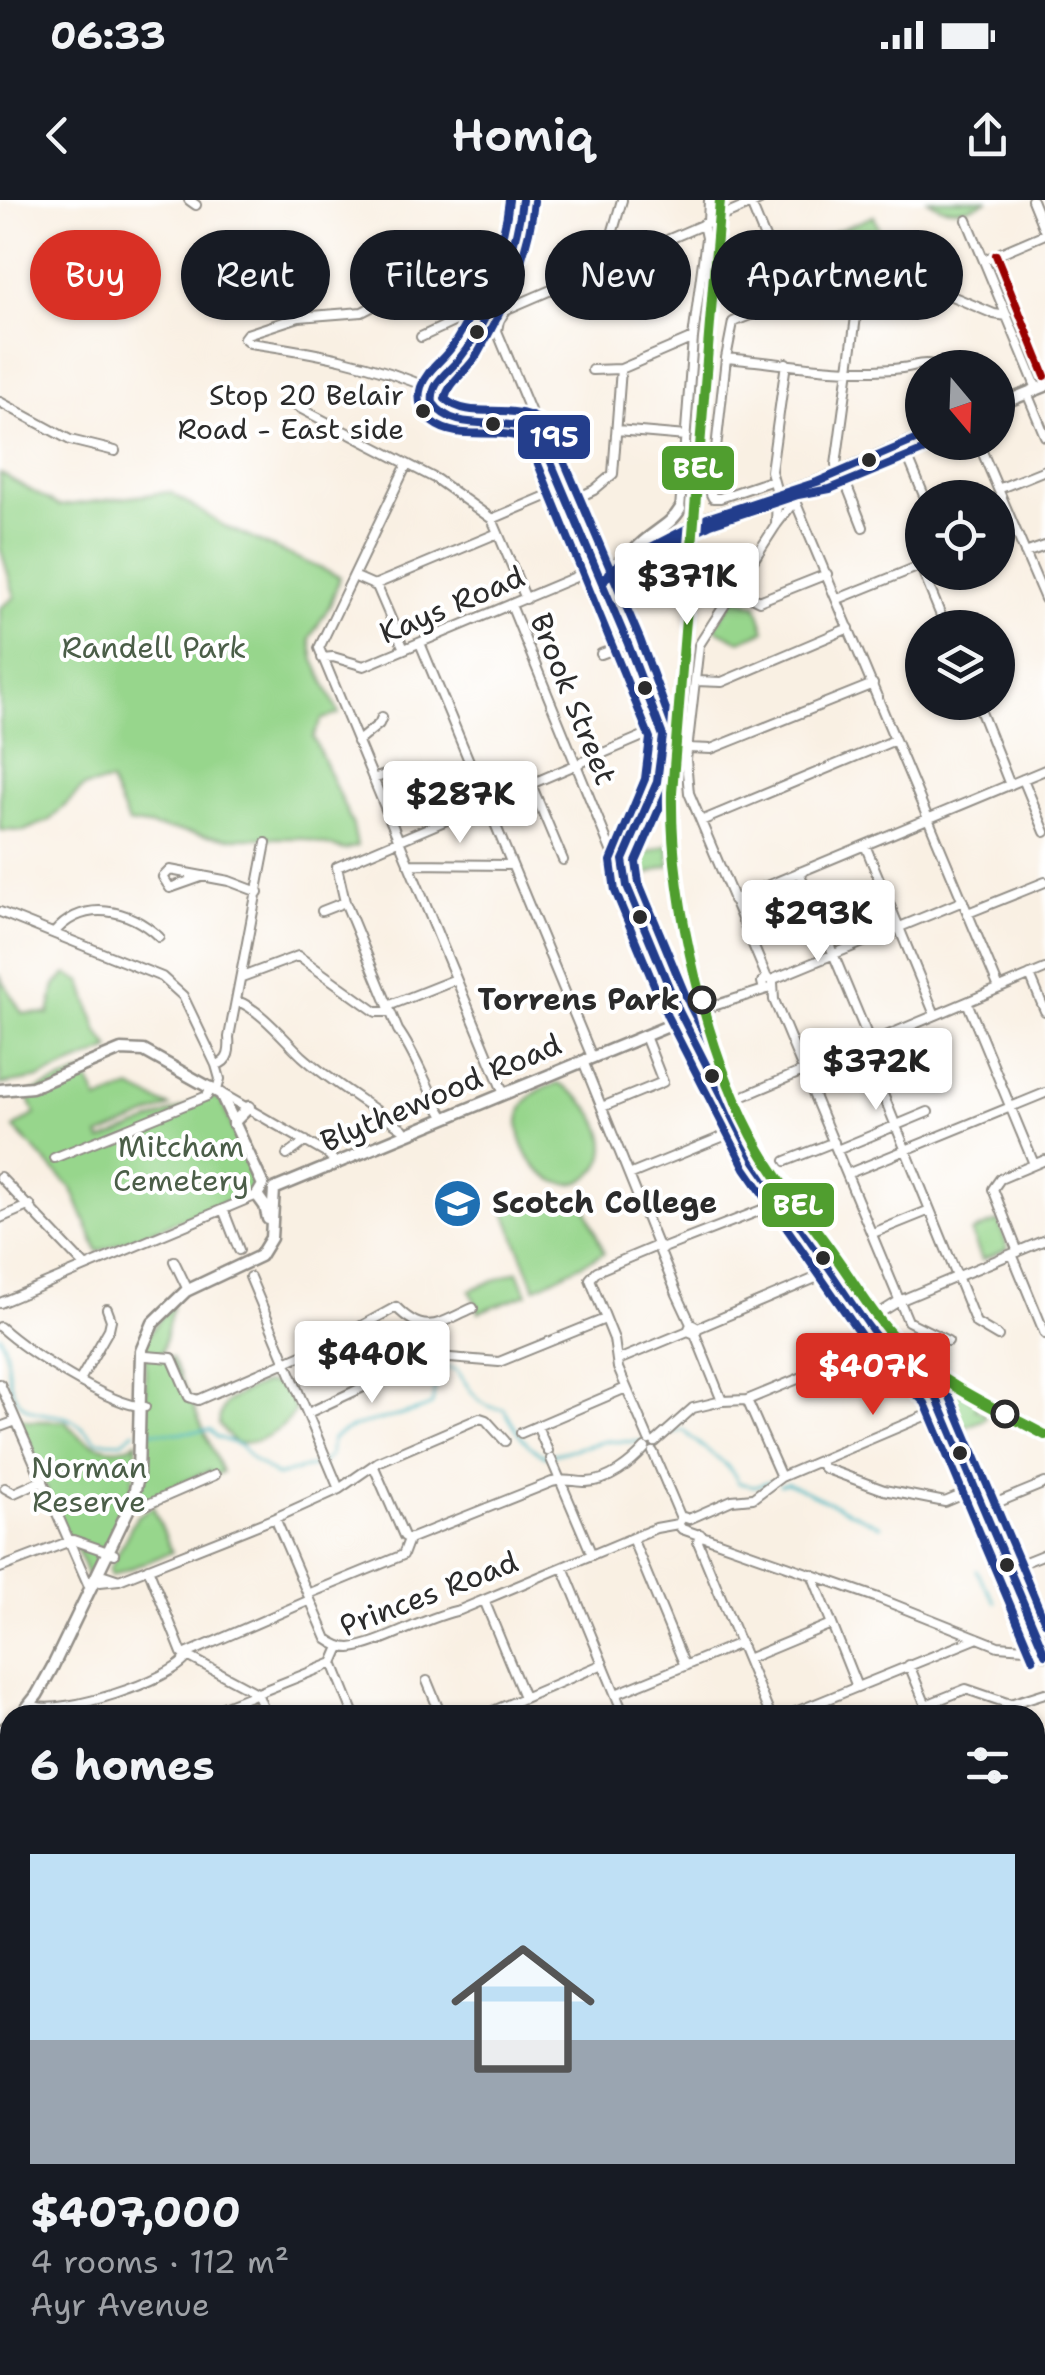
<!DOCTYPE html>
<html lang="en">
<head>
<meta charset="utf-8">
<style>
  :root { --surface:#171b24; --page:#20242c; --text:#f1f3f6; --muted:#9ea1a6; --line:#363941; --accent:#d93025 }
  body { margin:0; font-family:"Shantell Sans",sans-serif; background:var(--page); color:var(--text); height:100vh; display:flex; flex-direction:column; font-size:38px; white-space:nowrap }
  * { box-sizing:border-box; margin:0 }
  p { font-size:32px; color:var(--muted) }
  .icon { flex:none; width:55px; height:55px; fill:none; stroke:currentColor; stroke-width:2; stroke-linecap:round; stroke-linejoin:round }
  .map { position:relative; flex:1; overflow:hidden }
  .panel { position:absolute; left:0px; top:1505px; width:1045px; height:670px; display:flex; flex-direction:column; background:var(--surface); border-radius:30px 30px 0 0; box-shadow:0 2px 8px #0004 }
  .panel>* { flex:none }
  .banner { position:absolute; left:30px; top:30px; width:985px; height:90px; display:flex; gap:20px }
  .needle { width:65px; rotate:161deg }
  .tools { position:absolute; left:905px; top:150px; display:grid; gap:20px }
  .tools a { display:grid; place-items:center; width:110px; height:110px; border-radius:50%; background:var(--surface); box-shadow:0 2px 8px #0004; font-size:50px }
  .price { position:absolute; translate:-50% -85px; padding:0 22px; border-radius:10px; background:#fff; color:#222; font-size:32px; line-height:65px; filter:drop-shadow(0 2px 5px #0008) }
  .price::after { content:''; position:absolute; left:50%; top:60px; width:30px; height:22px; margin-left:-15px; background:inherit; clip-path:polygon(0 0,100% 0,50% 100%) }
  .price.current { background:var(--accent); color:#fff }
  ul { padding:0; list-style:none }
  li { display:grid; align-content:center; gap:20px; height:530px; padding:0 30px }
  li+li { border-top:2px solid var(--line) }
  li span { display:grid; place-items:center; height:310px; border-radius:0px; color:#555 }
  li>.icon { margin-inline-start:auto }
  span .icon { width:180px; height:180px; fill:#fffc; stroke-width:1 }
  li b { font-size:42px }
  h2 { display:flex; justify-content:space-between; align-items:center; height:120px; padding:0 30px; font-size:42px }
  .chip { padding:0 35px; border-radius:45px; background:var(--surface); box-shadow:0 2px 8px #0004; font-size:35px; line-height:90px }
  .chip.current { background:var(--accent); color:#fff }
  .status { display:flex; justify-content:space-between; align-items:center; height:70px; padding:0 50px; background:var(--surface); direction:ltr }
  .status svg { height:28px; fill:currentColor }
  header { display:flex; justify-content:space-between; align-items:center; height:130px; padding:0 30px; background:var(--surface); font-size:45px; font-weight:600 }
  .map>svg:first-child { display:block }
  .green { fill:#97d68c; stroke:#61805c; stroke-width:2.5 }
  .lines { fill:none; stroke-linecap:round; stroke-linejoin:round }
  .stream { stroke:#48b7c1; stroke-width:2.5 }
  .minor-casing { stroke:#928e87; stroke-width:12 }
  .major-casing { stroke:#928e87; stroke-width:15 }
  .highway-casing { stroke:#928e87; stroke-width:18 }
  .minor { stroke:#fff; stroke-width:8 }
  .major { stroke:#fff; stroke-width:10 }
  .highway { stroke:#fff; stroke-width:12 }
  .bus-1-casing { stroke:#fff; stroke-width:15 }
  .bus-2-casing { stroke:#fff; stroke-width:15 }
  .bus-3-casing { stroke:#fff; stroke-width:15 }
  .bus-4-casing { stroke:#fff; stroke-width:15 }
  .bus-1 { stroke:#243e8c; stroke-width:8 }
  .bus-2 { stroke:#243e8c; stroke-width:8 }
  .bus-3 { stroke:#243e8c; stroke-width:8 }
  .bus-4 { stroke:#900; stroke-width:8 }
  .rail-1-casing { stroke:#fff; stroke-width:18 }
  .rail-1 { stroke:#509e2f; stroke-width:10 }
  .bus-dot { fill:#2b2b2b; stroke:#fff; stroke-width:4 }
  .stop-dot { fill:#fff; stroke:#2b2b2b; stroke-width:5 }
  .labels { text-anchor:middle; stroke-width:8; stroke-linejoin:round; paint-order:stroke }
  .bus-label { font-size:28px; fill:#2b2b2b; stroke:#fff; text-anchor:end }
  .street-label { font-size:30px; fill:#2b2b2b; stroke:#fff }
  .park-label { font-size:30px; fill:#4b5e48; stroke:#fff }
  .stop-label { font-size:30px; font-weight:bold; fill:#2b2b2b; stroke:#fff; text-anchor:end }
  .poi-label { font-size:30px; font-weight:bold; fill:#2b2b2b; stroke:#fff; text-anchor:start }
  .line-badge { stroke:#fff; stroke-width:4 }
  .badge-label { font-size:28px; text-anchor:middle; font-weight:bold; fill:#fff }
</style>
</head>
<body>
<div class="status"><b>06:33</b><svg viewBox="0 0 49 12"><path d="M0 12V9h3v3zM5 12V6h3v6zM10 12V3h3v9zM15 12V0h3v12zM26 1h20v11H26zM47 4h2v5h-2z"/></svg></div>
<header><svg class="icon" aria-label="back" viewBox="0 0 24 24"><path d="M15 5l-7 7 7 7"/></svg>Homiq<svg class="icon" aria-label="share" viewBox="0 0 24 24"><path d="M12 15V3M7 8l5-5 5 5M5 13v7h14v-7"/></svg></header>
<div class="map">
<svg width="1045" height="2175" viewBox="0 0 1045 2175">
  <rect width="100%" height="100%" fill="#fff"/>
  <filter id="ink" filterUnits="userSpaceOnUse"><feTurbulence type="fractalNoise" baseFrequency=".01" numOctaves="2"/><feDisplacementMap in="SourceGraphic" scale="20" xChannelSelector="R" yChannelSelector="G"/><feConvolveMatrix kernelMatrix="1 2 1 2 8 2 1 2 1" color-interpolation-filters="sRGB"/></filter>
  <filter id="wash" filterUnits="userSpaceOnUse"><feTurbulence type="fractalNoise" baseFrequency=".0048" numOctaves="4" result="noise"/><feDisplacementMap in="SourceGraphic" scale="40" xChannelSelector="R" yChannelSelector="G"/><feGaussianBlur stdDeviation="2.25" result="paint"/><feColorMatrix in="noise" values="0 0 0 0 0 0 0 0 0 0 0 0 0 0 0 0 0 1.4 0 .05"/><feComposite in="paint" operator="in"/></filter>
  <g filter="url(#wash)">
    <rect width="100%" height="100%" fill="#f9f0e3"/>
    <!-- green -->
    <path class="green" d="M928 0H988C969 10 945 14 928 0Z
      M874 16 885 44 835 64 824 36Z
      M0 273 59 306 170 292 226 327 340 377 330 405 310 438 314 460 339 514 322 519 313 537 353 626 357 646 345 650 300 638H226L128 623 110 582 84 587 50 620 24 631 0 630V408L15 397 0 347Z
      M735 396 757 406 765 431 740 441 714 428Z
      M669 644 670 665 633 680 632 659Z
      M67 774 82 782 98 832 111 849 40 878 0 885V776L22 813 49 814 55 785Z
      M85 872 98 901 131 888 170 907 99 936 101 941 212 896 221 900 254 980 253 991 98 1052 72 989 14 928 35 914 27 894Z
      M558 884C590 897 625 947 591 975 543 1016 475 900 558 884Z
      M553 999 585 1006 604 1053 535 1088 505 1012 517 1003Z
      M999 1021 1008 1049 982 1060 971 1032Z
      M518 1071 527 1094 479 1112 470 1090Z
      M174 1099 161 1157 172 1158 222 1272 209 1278V1271L156 1294V1301L138 1304 145 1245V1140Z
      M939 1179 978 1203 975 1209 985 1214V1219L958 1230Z
      M265 1183C283 1182 291 1194 295 1210 285 1230 258 1245 235 1243L219 1225C219 1197 243 1193 265 1183Z
      M17 1217 29 1221H65C80 1243 113 1258 137 1242L132 1289 109 1352 68 1341Z
      M153 1307 172 1352 111 1376 109 1370 137 1316Z
      M75 1344 102 1353 90 1382Z
      M10 2086V2165H148L152 2175H0V2166L8 2162 0 2143V2090Z
      M656 2165H737L741 2175H625Z"/>
    <g class="lines">
      <!-- stream -->
      <path class="stream" d="M0 1135C11 1155 4 1178 16 1197 28 1216 47 1213 65 1217 78 1221 87 1233 97 1241L122 1242 135 1232
        M143 1231 176 1233 210 1230 217 1237 241 1246 253 1260 277 1276 322 1263 330 1256 332 1239C356 1219 400 1220 432 1205L437 1172 445 1167 457 1170C470 1189 478 1209 504 1209 516 1229 524 1247 546 1256L606 1241 643 1242
        M669 1233 684 1230C702 1252 726 1256 739 1283L755 1286 770 1281
        M780 1285 787 1283 881 1326
        M976 1370 995 1402"/>
    </g>
  </g>
  <g filter="url(#ink)">
    <g class="lines">
      <defs>
        <path id="minor" d="M189 0 196 5
          M1032 0 1045 32
          M751 4 790 99
          M967 20 1037 189
          M708 22 709 0
          M909 43 929 91
          M984 60 1045 34
          M607 63 605 58 622 0
          M421 137 464 117 480 119
          M244 138 250 143C313 152 374 163 433 190
          M244 138 247 134 299 117 362 112 393 96 418 76
          M726 158C782 163 845 175 902 168 916 166 926 160 940 168
          M592 170 621 169
          M1027 193 1045 236
          M0 202 70 240 115 251
          M292 204 436 279 492 319 563 289
          M617 230 686 236
          M539 232 497 131 499 120 507 109 760 0
          M978 242 1045 399
          M903 245 925 298
          M407 264 319 448 504 894
          M841 271 863 327
          M839 272 836 265 858 102
          M773 280 720 298H713L711 294 726 158 733 122 790 99 906 101 935 89 994 114 1007 116
          M776 289 771 271 786 163
          M998 289 1045 270
          M795 301 999 788
          M569 302 594 290 613 274 621 169 693 138
          M680 309 693 138 706 38 703 24
          M492 319 526 399
          M776 325 777 295
          M998 333 1014 326
          M1025 353 1045 346
          M923 372 946 428
          M358 378 374 385 498 333
          M376 384 404 449
          M735 389 759 401 827 374
          M838 399 922 365
          M511 405 612 653 623 660
          M420 443 592 857
          M601 454 628 444
          M322 458 333 457 364 466 597 368
          M695 481 722 482 849 428
          M977 502 1010 585
          M357 542 379 524 382 517
          M688 548 711 549 873 484
          M373 579 397 571
          M1023 579 1045 632
          M531 584 563 660
          M701 621 895 540
          M865 645 935 815
          M408 664 512 665
          M799 672 870 842
          M204 676 170 688 163 677 170 670 229 681 258 692
          M733 700 1045 570
          M322 711 345 702
          M0 712 162 777 183 796 216 865 220 879 217 890
          M968 713 1045 682
          M54 733C84 698 129 709 159 737
          M1030 775 1045 811
          M242 777 298 756 376 812H390
          M767 778 689 593 686 560 699 445 776 325 806 286
          M771 780 963 701
          M773 787 764 790 762 782 767 778 773 782 774 800 908 1121 948 1141
          M237 801C259 808 285 840 302 856 332 883 370 905 403 929L406 935
          M967 802 1034 964
          M388 806 456 779
          M713 806 764 790
          M863 845 976 1123 998 1136
          M583 861 677 1094 691 1124 698 1128 695 1134 688 1131 691 1124
          M216 865C230 862 230 849 229 837L266 643
          M219 892 329 955 336 964
          M746 895 1045 769
          M602 907 663 882 645 836
          M445 918C427 890 418 858 398 830L345 702 337 667 643 536
          M837 950 928 912
          M287 955 306 941
          M54 958 207 896 212 887
          M786 961 834 942
          M847 974 1045 893
          M629 975 739 930
          M0 977 85 1066
          M223 1009 239 1050
          M0 1018 30 1005
          M873 1033 930 1010
          M661 1049 782 1002
          M1018 1052 993 989 1000 979 1045 960
          M1012 1054 1045 1134
          M174 1061 188 1090
          M250 1077 339 1289
          M0 1103 257 995
          M867 1121 899 1101 1045 1040
          M0 1127C28 1152 109 1205 145 1207
          M698 1128 832 1071
          M695 1134 722 1201
          M334 1141 396 1107C426 1138 440 1122 473 1108
          M146 1156 172 1158 189 1197 198 1200 334 1141 370 1186
          M618 1160 688 1131
          M80 1180 109 1129 111 1120 107 1109
          M0 1184 88 1384
          M747 1200 781 1277
          M308 1213 419 1161 450 1158 499 1162 605 1119
          M537 1226 548 1251
          M0 1227 16 1221
          M521 1233 626 1188
          M649 1240 618 1168 614 1139 590 1079 597 1071 659 1045
          M655 1242 693 1208 722 1201 747 1200 882 1144
          M653 1252 681 1318
          M551 1259 592 1355
          M819 1262 824 1268 884 1290 945 1302 976 1289
          M374 1267 404 1336 409 1339
          M5 1288 14 1293 43 1280
          M132 1302 146 1305 215 1275
          M984 1308 1045 1283
          M275 1318 339 1289 378 1262 480 1218 486 1220 505 1241
          M678 1324 682 1329 878 1398 998 1446 1025 1448 1040 1442
          M700 1334 698 1342 770 1515
          M632 1338 685 1466
          M409 1339 552 1282C565 1278 574 1282 586 1282 608 1282 631 1264 645 1248
          M563 1367 624 1515
          M0 1368 73 1340 114 1354
          M148 1368 182 1453 257 1493 266 1515
          M1010 1368 1045 1354
          M812 1374 857 1487
          M104 1375 119 1380
          M100 1382 119 1380 275 1318 327 1439C334 1444 341 1448 350 1448 378 1446 427 1416 460 1410L656 1328 678 1324 683 1317 689 1319 732 1300 753 1298 781 1277 941 1209
          M308 1394 403 1355 409 1339
          M484 1400 524 1497
          M184 1455 310 1400
          M747 1459 831 1424
          M333 1463 354 1515
          M909 1465 930 1515
          M427 1481 441 1515
          M616 1494 740 1443
          M926 1505 966 1489 1010 1504 1045 1493
          M35 1506C61 1516 172 1480 187 1457
          M203 1515 333 1463 340 1447
          M484 1515 603 1464
          M788 1515 978 1438
          M1035 1560 1045 1556
          M0 1635 10 1631
          M1035 1655 1045 1651
          M0 1717 10 1712
          M1035 1741 1045 1737
          M1035 1766 1045 1790
          M1035 1829 1045 1825
          M0 1878 10 1874
          M1035 1929 1045 1925
          M0 1975 10 1971
          M1035 2030 1045 2025
          M0 2071 10 2067
          M1035 2119 1041 2134
          M894 2165 899 2175"/>
        <path id="major" d="M522 0C521 45 486 113 464 152 456 166 440 174 434 188 429 199 433 208 443 214 473 233 513 210 539 234L628 444 663 536 657 582 623 660 627 686 679 811 755 961 882 1144 936 1196 1045 1454
          M998 205 1045 186
          M505 226 528 237 543 253
          M635 350C648 334 671 326 680 309
          M597 368 620 363 707 318 817 282 922 237
          M0 890 32 887 121 850 144 851 221 894 263 985
          M233 923 249 907
          M263 985 257 995 265 1006 268 1019
          M274 989 683 820
          M21 1515 37 1495 52 1468 132 1302 138 1277 141 1151 153 1123 186 1091 260 1056 271 1038 274 989
          M0 1532 10 1524
          M0 1756 10 1780
          M168 2165 172 2175"/>
        <path id="highway" d="M1035 2144 1045 2139
          M960 2175 984 2165"/>
      </defs>
      <!-- minor casing -->
      <use href="#minor" class="minor-casing"/>
      <!-- major casing -->
      <use href="#major" class="major-casing"/>
      <!-- highway casing -->
      <use href="#highway" class="highway-casing"/>
      <!-- minor -->
      <use href="#minor" class="minor"/>
      <!-- major -->
      <use href="#major" class="major"/>
      <!-- highway -->
      <use href="#highway" class="highway"/>
      <defs>
        <path id="bus-1" d="M522 0C517 49 490 120 460 158 448 173 430 182 433 203 456 237 508 213 539 234L628 444 663 536 657 582 623 660 627 686 679 811 755 961 882 1144 936 1196 1045 1454
          M603 383 608 373 620 363 707 318 817 282 922 237"/>
        <path id="bus-2" d="M509 0C504 50 480 101 454 144 444 160 427 169 421 187 417 200 421 213 432 222 461 244 500 224 529 242L650 538 645 579 611 661 615 691 667 816 745 968 872 1151 925 1203 1033 1459
          M603 379 711 324 798 295 830 289 927 249"/>
        <path id="bus-3" d="M534 1C529 56 504 108 477 155 468 171 449 181 445 199 474 224 517 196 550 228L640 439 675 534 669 586 636 662 639 683 690 806 766 955 892 1136 947 1190 1045 1422"/>
        <path id="bus-4" d="M996 55 1045 176"/>
      </defs>
      <!-- bus-1 casing -->
      <use href="#bus-1" class="bus-1-casing"/>
      <!-- bus-2 casing -->
      <use href="#bus-2" class="bus-2-casing"/>
      <!-- bus-3 casing -->
      <use href="#bus-3" class="bus-3-casing"/>
      <!-- bus-4 casing -->
      <use href="#bus-4" class="bus-4-casing"/>
      <!-- bus-1 -->
      <use href="#bus-1" class="bus-1"/>
      <!-- bus-2 -->
      <use href="#bus-2" class="bus-2"/>
      <!-- bus-3 -->
      <use href="#bus-3" class="bus-3"/>
      <!-- bus-4 -->
      <use href="#bus-4" class="bus-4"/>
      <defs>
        <path id="rail-1" d="M720 0 672 592C670 700 706 856 760 950 781 987 811 1021 835 1056 858 1088 879 1126 909 1152 948 1188 999 1210 1045 1235"/>
      </defs>
      <!-- rail-1 casing -->
      <use href="#rail-1" class="rail-1-casing"/>
      <!-- rail-1 -->
      <use href="#rail-1" class="rail-1"/>
    </g>
  </g>
  <!-- icons -->
  <defs>
    <symbol id="university-disc" viewBox="-11 -11 22 22"><circle r="9.5" fill="#1f6fb2" stroke="#fff"/><path d="M0-5L7-2L0 1L-7-2ZM-4 1L0 2.5L4 1V4Q0 6-4 4Z" fill="#fff"/></symbol>
  </defs>
  <g fill-rule="evenodd">
    <use href="#university-disc" x="430" y="976" width="55" height="55"/>
  </g>
  <!-- markers -->
  <g class="bus-dot">
    <circle cx="477" cy="132" r="9"/>
    <circle cx="423" cy="211" r="9"/>
    <circle cx="493" cy="224" r="9"/>
    <circle cx="869" cy="260" r="9"/>
    <circle cx="645" cy="488" r="9"/>
    <circle cx="640" cy="717" r="9"/>
    <circle cx="712" cy="876" r="9"/>
    <circle cx="823" cy="1058" r="9"/>
    <circle cx="960" cy="1253" r="9"/>
    <circle cx="1007" cy="1365" r="9"/>
  </g>
  <g class="stop-dot">
    <circle cx="702" cy="800" r="12"/>
    <circle cx="1005" cy="1214" r="12"/>
  </g>
  <g class="labels">
    <!-- bus labels -->
    <g class="bus-label">
      <text x="404" y="205">Stop 20 Belair<tspan x="404" dy="34">Road - East side</tspan></text>
    </g>
    <!-- street labels -->
    <g class="street-label">
      <text transform="translate(452 405) rotate(-23)" y="10">Kays Road</text>
      <text transform="translate(573 499) rotate(68)" y="10">Brook Street</text>
      <text transform="translate(441 893) rotate(-23)" y="10">Blythewood Road</text>
      <text transform="translate(429 1394) rotate(-21)" y="10">Princes Road</text>
    </g>
    <!-- park labels -->
    <g class="park-label">
      <text x="154" y="458">Randell Park</text>
      <text x="181" y="957">Mitcham<tspan x="181" dy="34">Cemetery</tspan></text>
      <text x="89" y="1278">Norman<tspan x="89" dy="34">Reserve</tspan></text>
    </g>
    <!-- stop labels -->
    <g class="stop-label">
      <text x="680" y="810">Torrens Park</text>
    </g>
    <!-- poi labels -->
    <g class="poi-label">
      <text x="492" y="1013">Scotch College</text>
    </g>
  </g>
  <g class="line-badge">
    <rect x="516" y="213" width="76" height="48" rx="10" fill="#243e8c"/>
    <rect x="660" y="244" width="76" height="48" rx="10" fill="#509e2f"/>
    <rect x="760" y="981" width="76" height="48" rx="10" fill="#509e2f"/>
  </g>
  <g class="badge-label">
    <text x="554" y="247">195</text>
    <text x="698" y="278">BEL</text>
    <text x="798" y="1015">BEL</text>
  </g>
</svg>
<div class="tools">
<a><svg class="needle" viewBox="-14 -14 28 28"><path d="M0-13l5 13h-10z" fill="#e53935"/><path d="M0 13l5-13h-10z" fill="#9ea1a6"/></svg></a>
<a><svg class="icon" aria-label="locate" viewBox="0 0 24 24"><circle cx="12" cy="12" r="6"/><path d="M12 2v4M12 18v4M2 12h4M18 12h4"/></svg></a>
<a><svg class="icon" aria-label="layers" viewBox="0 0 24 24"><path d="M12 4l9 5-9 5-9-5zM3 14l9 5 9-5"/></svg></a>
</div>
<b class="price" style="left:687px;top:428px">$371K</b>
<b class="price" style="left:460px;top:646px">$287K</b>
<b class="price" style="left:818px;top:765px">$293K</b>
<b class="price" style="left:876px;top:913px">$372K</b>
<b class="price" style="left:372px;top:1206px">$440K</b>
<b class="price current" style="left:873px;top:1218px">$407K</b>
<div class="banner">
<a class="chip current">Buy</a>
<a class="chip">Rent</a>
<a class="chip">Filters</a>
<a class="chip">New</a>
<a class="chip">Apartment</a>
</div>
<section class="panel">
<h2>6 homes<svg class="icon" aria-label="filters" viewBox="0 0 24 24"><path d="M4 7h16M4 17h16"/><circle cx="9" cy="7" r="2"/><circle cx="15" cy="17" r="2"/></svg></h2>
<ul>
<li><span style="background:linear-gradient(#bfe0f5 60%,#9aa5b1 0)"><svg class="icon" aria-label="home" viewBox="0 0 24 24"><path d="M3 11l9-7 9 7M6 9v11h12V9"/></svg></span><div><b>$407,000</b><p>4 rooms · 112 m²</p><p>Ayr Avenue</p></div></li>
</ul>
</section>
</div>
</body>
</html>
